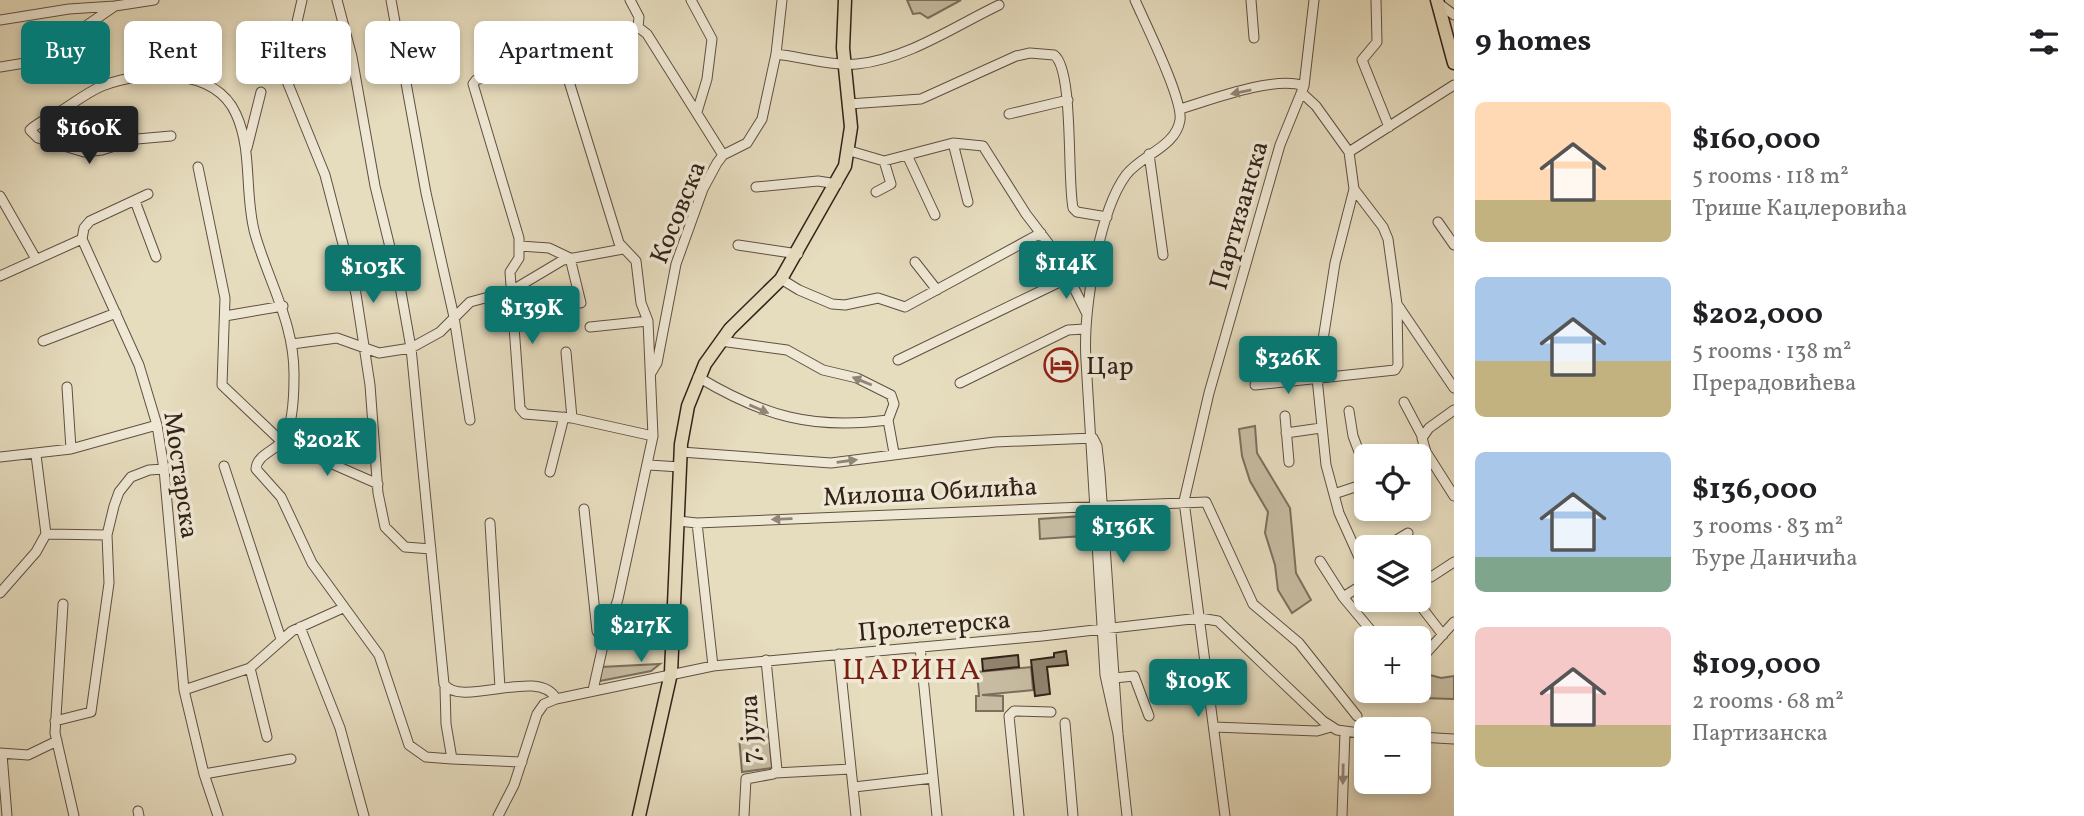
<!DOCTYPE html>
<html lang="en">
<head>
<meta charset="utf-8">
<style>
  :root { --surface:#fff; --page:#f2f2f2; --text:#202124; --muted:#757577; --accent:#0f766e }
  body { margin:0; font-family:Vollkorn,serif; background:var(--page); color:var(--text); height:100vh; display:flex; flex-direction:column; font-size:26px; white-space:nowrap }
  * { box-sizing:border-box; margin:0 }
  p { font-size:23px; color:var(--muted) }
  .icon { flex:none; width:38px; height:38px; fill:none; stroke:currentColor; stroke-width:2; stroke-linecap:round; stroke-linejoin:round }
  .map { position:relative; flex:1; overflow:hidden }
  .side { display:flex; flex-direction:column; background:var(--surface); width:630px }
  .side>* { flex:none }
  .hud { position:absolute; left:21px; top:21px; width:665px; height:63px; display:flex; gap:14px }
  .buttons { position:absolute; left:1354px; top:444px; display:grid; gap:14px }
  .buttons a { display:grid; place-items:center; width:77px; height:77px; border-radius:10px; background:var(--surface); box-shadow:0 4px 10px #0003; font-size:35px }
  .price { position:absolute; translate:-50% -60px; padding:0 16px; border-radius:7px; background:var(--accent); color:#fff; font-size:23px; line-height:46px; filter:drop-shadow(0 2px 4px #0008) }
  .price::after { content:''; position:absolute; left:50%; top:42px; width:21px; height:16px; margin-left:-10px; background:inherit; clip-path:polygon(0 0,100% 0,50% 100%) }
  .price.selected { background:#222; color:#fff }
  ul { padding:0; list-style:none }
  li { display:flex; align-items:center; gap:21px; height:175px; padding:0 21px }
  li span { display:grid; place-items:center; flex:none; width:196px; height:140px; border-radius:10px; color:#555 }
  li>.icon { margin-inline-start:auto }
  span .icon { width:84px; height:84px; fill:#fffc; stroke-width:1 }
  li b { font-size:30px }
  h2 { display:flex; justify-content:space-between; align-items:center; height:84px; padding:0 21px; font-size:30px }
  .tag { padding:0 24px; border-radius:10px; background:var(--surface); box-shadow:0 4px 10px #0003; font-size:24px; line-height:63px }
  .tag.selected { background:var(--accent); color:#fff }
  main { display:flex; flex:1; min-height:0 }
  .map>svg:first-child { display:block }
  .green { fill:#c7bca2; stroke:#7c6f5d; stroke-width:2 }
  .building { fill:#90836e; stroke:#322218; stroke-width:2 }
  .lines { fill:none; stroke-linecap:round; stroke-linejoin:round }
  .minor-casing { stroke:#5f5042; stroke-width:11 }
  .major-casing { stroke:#322218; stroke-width:15 }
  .minor { stroke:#efe8d5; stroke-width:9 }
  .major { stroke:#e6dcbe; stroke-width:12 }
  .oneway { fill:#908576 }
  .labels { text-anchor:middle; stroke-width:7; stroke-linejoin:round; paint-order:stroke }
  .street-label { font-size:26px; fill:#322218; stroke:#efe8d5 }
  .poi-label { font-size:26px; fill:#322218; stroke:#efe8d5; text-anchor:start }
  .quarter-label { font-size:30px; letter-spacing:2px; fill:#7a1f14; stroke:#efe8d5 }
</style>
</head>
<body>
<main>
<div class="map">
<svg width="1454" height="816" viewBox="0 0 1454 816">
  <rect width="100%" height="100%" fill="#e6dcbe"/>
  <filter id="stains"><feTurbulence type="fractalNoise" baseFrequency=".00286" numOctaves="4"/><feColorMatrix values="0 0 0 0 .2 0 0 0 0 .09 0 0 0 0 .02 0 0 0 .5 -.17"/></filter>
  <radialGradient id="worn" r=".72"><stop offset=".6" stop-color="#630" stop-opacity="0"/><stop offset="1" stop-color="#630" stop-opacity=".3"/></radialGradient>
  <!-- green -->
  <path class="green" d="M907 0H961L928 18 920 13 913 14Z
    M1255 426 1257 453 1290 508 1296 573 1311 600 1292 613 1278 590 1275 565 1265 533 1268 512 1250 481 1242 456 1239 429Z
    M1082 516 1083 536 1040 539 1039 519Z
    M660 664 651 671 600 681 601 667Z
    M1031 667 1033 690 982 695 1003 696V711H976V696H979L977 672Z
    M1419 672 1441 678 1454 676V699L1421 698 1397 691H1419Z
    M769 733 772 768 742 772 739 737Z"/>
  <!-- building -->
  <path class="building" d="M1072 352 1074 374 1070 370 1049 376 1047 363Z
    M1066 651 1068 665 1047 667 1050 694 1035 696 1031 660 1054 657V653Z
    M1018 655 1019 667 983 671 982 659Z"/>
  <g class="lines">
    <defs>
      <path id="minor" d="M337 0 352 57 375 186 401 292 411 348 444 684C461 709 540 666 556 699
        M391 0 426 193 454 317 470 420
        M630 0 639 17 638 27
        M691 0 712 39 707 79 697 112
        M1251 0 1254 38
        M1376 0 1377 42 1362 60 1389 127
        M1438 3 1454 15
        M0 20 69 9 115 6
        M297 22 302 0
        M638 27 647 34 723 155
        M563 54 476 80 473 84 519 238V258L510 272 520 408 525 414 572 418 653 436
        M776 54C801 57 832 66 857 64 907 59 955 26 999 5
        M0 67 31 62 42 56 115 6 154 0
        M282 69 325 175 356 294 370 385 378 493 385 527 405 547 431 549
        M1302 93 1316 106 1349 152 1454 85
        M849 104 921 99 1016 56 1030 53 1054 55C1074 69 1067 178 1073 208L1077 212 1107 217
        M1180 109C1210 100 1275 75 1304 86
        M1009 114 1068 100
        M171 136 137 139 102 150 84 152 38 138 30 130C38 122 51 117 61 111 75 102 88 92 102 86 143 70 215 67 236 114 253 151 244 195 255 234 269 283 295 324 294 377 294 394 293 424 284 439 276 451 257 454 256 469L281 497 312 563 379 655 409 745 426 757 452 759
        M953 143 968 202
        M247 148 261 92
        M850 151 884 161 953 143 983 146 1026 214 1058 256 1086 312
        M1349 152 1354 189 1383 227 1388 239 1397 304 1454 388
        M1149 154 1163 255
        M907 155 935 215
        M198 167 225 298 222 385 282 442 378 484
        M756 187 818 181 837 184
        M1354 189 1335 263 1317 378 1326 465 1339 513 1367 575
        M876 192 891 184 884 161
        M0 196 36 259
        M135 201 156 257
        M1438 222 1454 245
        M82 239 139 365 157 425 164 469 184 690 204 774 218 816
        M82 239 84 228 90 221 148 194
        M738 245 798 254
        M520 246 549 248 570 258 581 303
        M915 262 937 290
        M0 276 82 239
        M781 279 799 290 832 304 845 305 878 298 905 307 1041 233
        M225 316 283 306
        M590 327 648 321
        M43 341 116 313
        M720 341 787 350 823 370 857 378 891 395 894 404 888 420 894 453
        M292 344 337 338 379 353 411 348 440 332 470 302 511 291 563 260 623 249
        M566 352 572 418
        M1282 358 1284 381
        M898 360 1070 277
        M651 373 657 363 676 264 703 189 717 163 723 155 747 143 762 119 776 54 782 0
        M698 377C763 416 812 430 888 420
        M960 383 1068 330 1085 329
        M1255 385 1395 370 1398 365 1397 304
        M67 387 71 449
        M1404 402 1422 436
        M1454 410 1429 428 1422 438 1426 452 1454 496
        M1349 411 1353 436 1367 473
        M1285 416 1289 462
        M1286 433 1321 428
        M1093 438 1097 446 1100 473 1118 734 1127 816
        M681 452 831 463 995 442 1093 438
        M0 457 71 449 157 425
        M1408 457 1424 446
        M649 465 680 467
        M224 466 281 639
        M550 472 564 417
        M1334 494 1367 483
        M584 509 597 631 604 641
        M678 521 697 523 1206 502 1253 604 1299 643 1357 716
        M490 523 500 688
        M697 523 713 666
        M46 534 107 535
        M1383 548 1408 533
        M1320 561 1343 597 1378 639
        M1431 577 1454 562
        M0 593 36 552 46 534 36 455
        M1343 597 1367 582
        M1416 600 1443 635
        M63 604 55 733 74 816
        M300 627 340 728 364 816
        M920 647 937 816
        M839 654 856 816
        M1419 661 1454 622
        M250 668 267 737
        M1114 678 1134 676 1149 716
        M445 688 446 724 452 759 522 762
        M184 690 250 668 292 631 343 608
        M593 690 604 641 618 599 653 436 648 321 641 303 636 261 619 243 562 59 565 52 638 27
        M55 721 91 712 109 583 107 535 114 506 119 492 131 477 149 470 164 469
        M1065 723 1073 816
        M1214 727 1317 731 1331 727
        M1118 734 1105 675 1086 361C1083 314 1098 213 1126 175 1141 155 1176 147 1180 120 1183 99 1145 23 1135 0
        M1419 737 1454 739
        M0 753 28 755 57 741
        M2 754 7 816
        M775 773 851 769
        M204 774 291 759
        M854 787 933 778
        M138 811 139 816
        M498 816 514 785 537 714 544 704 556 699 713 666 1042 636 1200 618 1218 621 1323 721 1337 730 1367 734
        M744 816 746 779 773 774 777 770 766 660
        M1019 816 1009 716 1014 711 1051 712
        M1225 816 1184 501 1209 393 1280 145 1304 86 1314 0
        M1342 816 1345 732"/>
      <path id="major" d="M1437 0 1454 63
        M639 816 671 673 681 444 688 406 705 364 730 329 781 279 845 166 851 127 843 48 845 0"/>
    </defs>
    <!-- minor casing -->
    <use href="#minor" class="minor-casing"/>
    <!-- major casing -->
    <use href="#major" class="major-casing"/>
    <!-- minor -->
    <use href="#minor" class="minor"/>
    <!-- major -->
    <use href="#major" class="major"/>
  </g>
  <!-- one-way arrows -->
  <defs><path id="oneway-solid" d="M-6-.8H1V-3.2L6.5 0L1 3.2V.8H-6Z" transform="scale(1.75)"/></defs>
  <g class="oneway">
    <use href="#oneway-solid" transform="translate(1241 92) rotate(169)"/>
    <use href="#oneway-solid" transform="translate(862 381) rotate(-158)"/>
    <use href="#oneway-solid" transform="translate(759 409) rotate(23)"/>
    <use href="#oneway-solid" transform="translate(847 461) rotate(-8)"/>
    <use href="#oneway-solid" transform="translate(782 519) rotate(178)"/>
    <use href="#oneway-solid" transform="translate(1343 774) rotate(91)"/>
  </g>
  <!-- icons -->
  <defs>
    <symbol id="hotel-ring" viewBox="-11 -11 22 22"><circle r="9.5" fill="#efe8d5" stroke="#8f2418" stroke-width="1.5"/><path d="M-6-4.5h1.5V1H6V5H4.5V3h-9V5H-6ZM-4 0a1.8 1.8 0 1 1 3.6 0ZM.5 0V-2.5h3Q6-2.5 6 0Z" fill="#8f2418"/></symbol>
  </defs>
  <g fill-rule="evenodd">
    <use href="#hotel-ring" x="1042" y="346" width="38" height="38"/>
  </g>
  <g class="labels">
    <!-- street labels -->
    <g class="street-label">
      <text transform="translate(677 212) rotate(-68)" y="9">Косовска</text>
      <text transform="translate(1238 215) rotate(-74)" y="9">Партизанска</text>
      <text transform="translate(182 475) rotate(82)" y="9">Мостарска</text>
      <text transform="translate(930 491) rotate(-3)" y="9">Милоша Обилића</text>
      <text transform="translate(934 625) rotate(-5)" y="9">Пролетерска</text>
      <text transform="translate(749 729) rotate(-92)" y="9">7. јула</text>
    </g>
    <!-- poi labels -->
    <g class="poi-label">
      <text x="1086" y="374">Цар</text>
    </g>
    <!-- quarter labels -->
    <g class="quarter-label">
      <text x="912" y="679">ЦАРИНА</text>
    </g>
  </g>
  <rect width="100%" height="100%" filter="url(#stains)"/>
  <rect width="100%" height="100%" fill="url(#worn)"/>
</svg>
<div class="buttons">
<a><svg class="icon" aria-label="locate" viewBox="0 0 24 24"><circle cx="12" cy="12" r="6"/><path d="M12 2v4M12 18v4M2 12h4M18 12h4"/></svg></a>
<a><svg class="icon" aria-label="layers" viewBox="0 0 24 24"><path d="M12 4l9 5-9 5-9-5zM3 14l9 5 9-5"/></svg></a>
<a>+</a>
<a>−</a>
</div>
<b class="price selected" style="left:89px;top:166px">$160K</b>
<b class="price" style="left:1066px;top:301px">$114K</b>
<b class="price" style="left:373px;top:305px">$103K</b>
<b class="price" style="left:532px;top:346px">$139K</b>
<b class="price" style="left:1288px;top:396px">$326K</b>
<b class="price" style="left:327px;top:478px">$202K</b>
<b class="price" style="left:1123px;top:565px">$136K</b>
<b class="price" style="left:641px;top:664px">$217K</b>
<b class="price" style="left:1198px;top:719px">$109K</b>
<div class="hud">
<a class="tag selected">Buy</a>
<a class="tag">Rent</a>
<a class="tag">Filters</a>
<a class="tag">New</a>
<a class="tag">Apartment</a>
</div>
</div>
<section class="side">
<h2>9 homes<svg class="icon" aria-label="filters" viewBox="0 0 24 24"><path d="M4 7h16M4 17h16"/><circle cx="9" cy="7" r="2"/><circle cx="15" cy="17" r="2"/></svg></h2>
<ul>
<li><span style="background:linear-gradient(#ffd9b3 70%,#c2b280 0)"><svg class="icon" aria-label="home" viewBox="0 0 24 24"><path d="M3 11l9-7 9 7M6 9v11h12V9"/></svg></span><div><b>$160,000</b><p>5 rooms · 118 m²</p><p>Трише Кацлеровића</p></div></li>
<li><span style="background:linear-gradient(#a9c7e8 60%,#c2b280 0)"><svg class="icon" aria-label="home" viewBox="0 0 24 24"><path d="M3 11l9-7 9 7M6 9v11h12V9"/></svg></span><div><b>$202,000</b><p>5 rooms · 138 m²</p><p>Прерадовићева</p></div></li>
<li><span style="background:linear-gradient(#a9c7e8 75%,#7fa58c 0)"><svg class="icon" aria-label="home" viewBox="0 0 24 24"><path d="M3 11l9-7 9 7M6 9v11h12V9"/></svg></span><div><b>$136,000</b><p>3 rooms · 83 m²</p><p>Ђуре Даничића</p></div></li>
<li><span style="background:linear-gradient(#f6c9c9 70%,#c2b280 0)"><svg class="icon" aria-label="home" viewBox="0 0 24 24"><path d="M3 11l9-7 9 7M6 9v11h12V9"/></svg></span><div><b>$109,000</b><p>2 rooms · 68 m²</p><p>Партизанска</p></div></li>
</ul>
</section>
</main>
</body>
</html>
